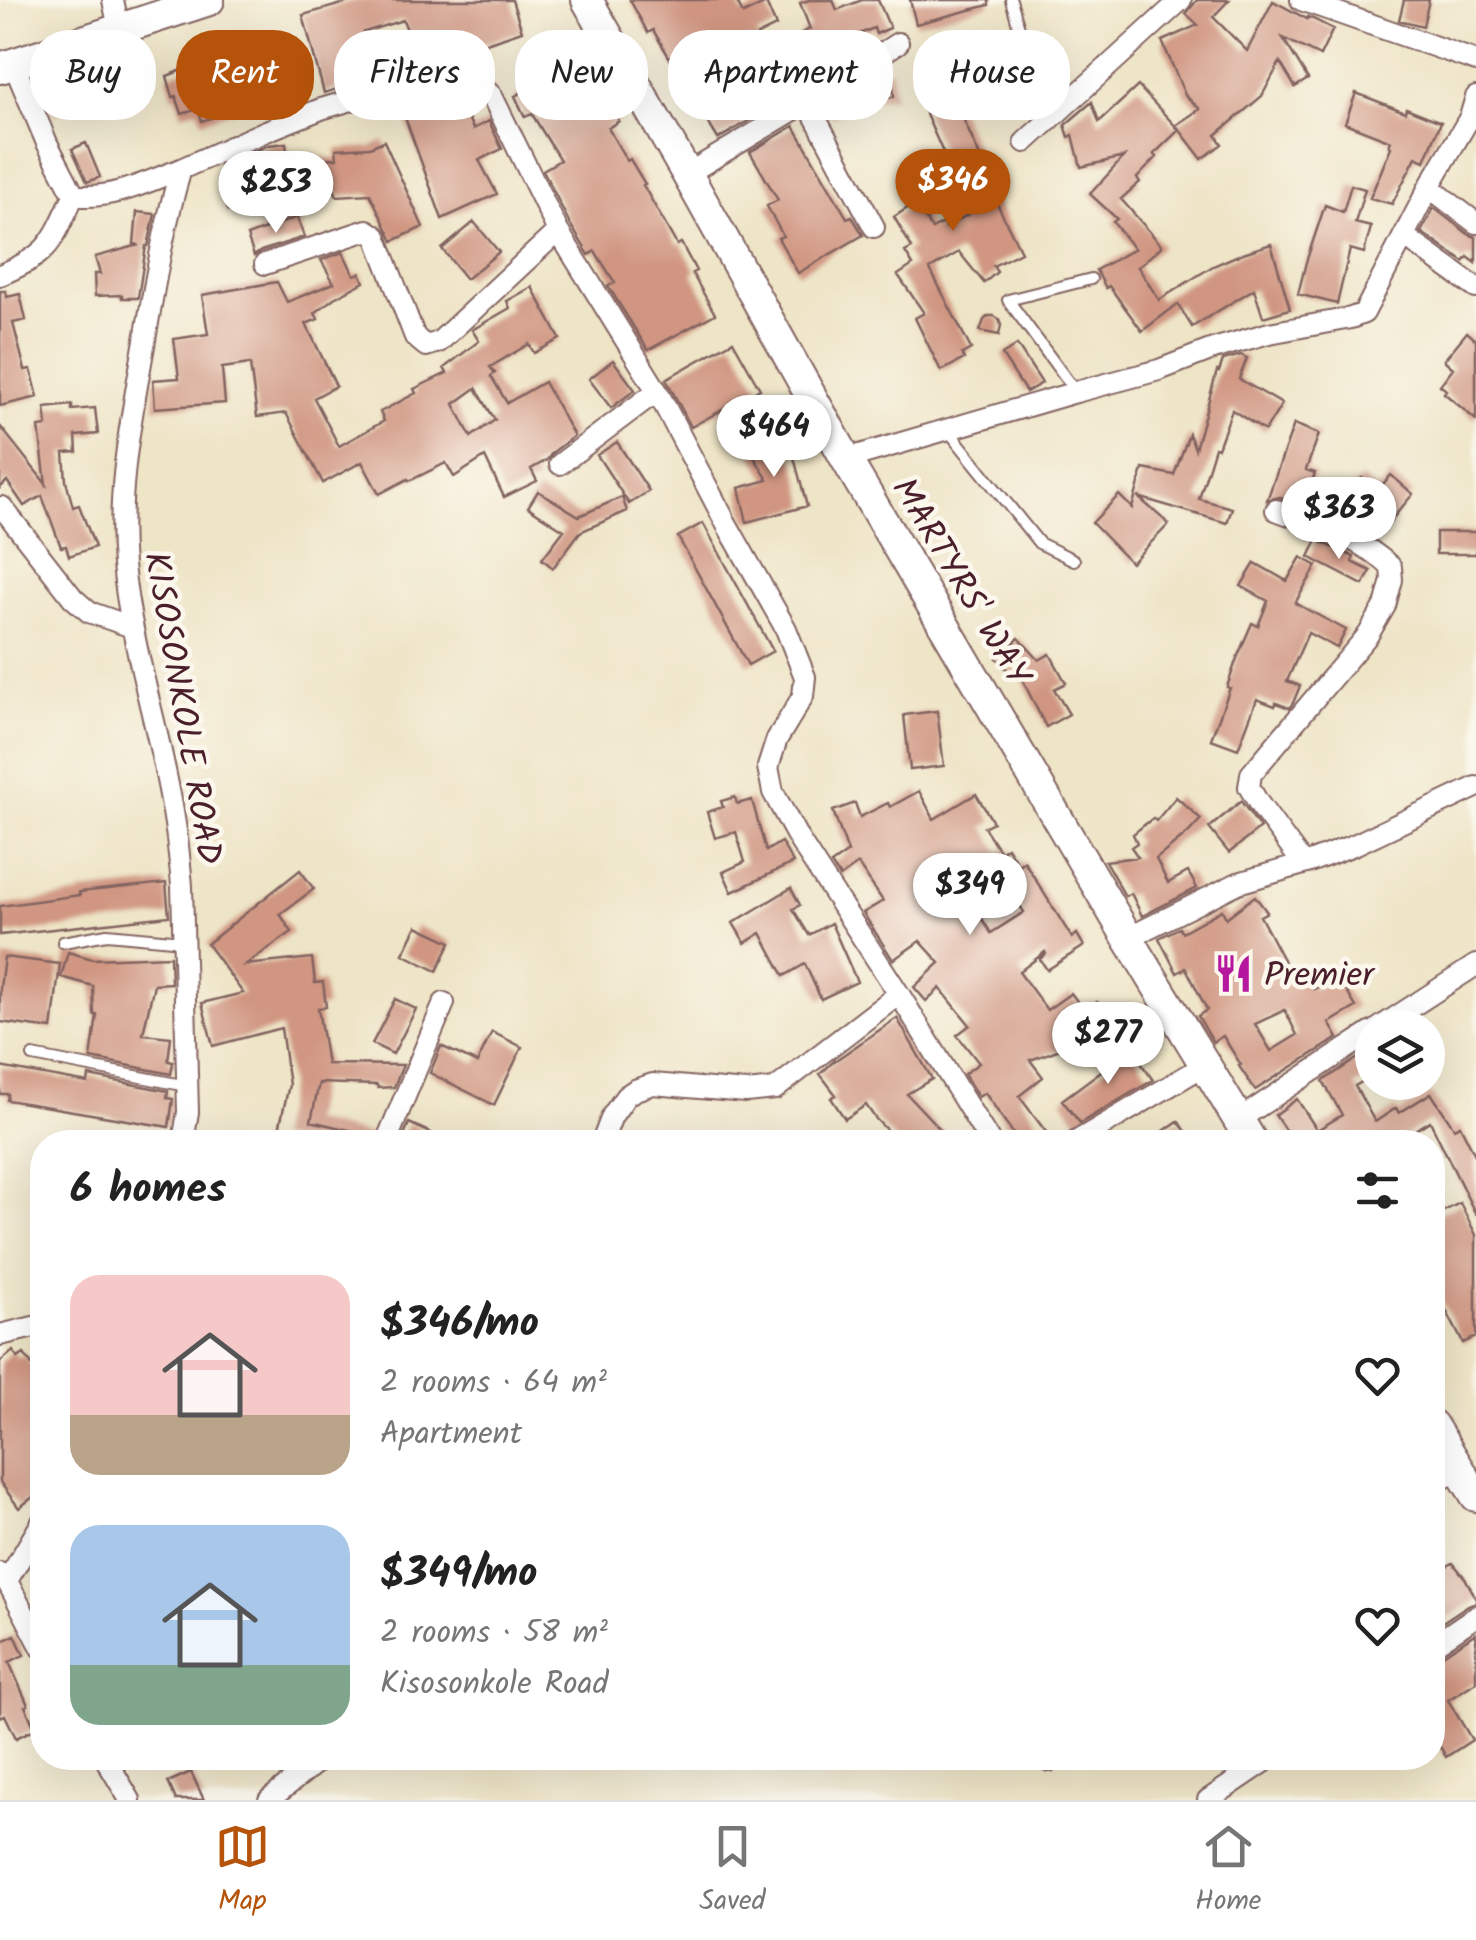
<!DOCTYPE html>
<html lang="en">
<head>
<meta charset="utf-8">
<style>
  :root { --surface:#fff; --page:#f6f6f6; --text:#222; --muted:#767676; --line:#e0e0e0; --accent:#b45309 }
  body { margin:0; font-family:Kalam,sans-serif; background:var(--page); color:var(--text); height:100vh; display:flex; flex-direction:column; font-size:38px; white-space:nowrap }
  * { box-sizing:border-box; margin:0 }
  p { font-size:32px; color:var(--muted) }
  .icon { flex:none; width:55px; height:55px; fill:none; stroke:currentColor; stroke-width:2; stroke-linecap:round; stroke-linejoin:round }
  .map { position:relative; flex:1; overflow:hidden }
  .sheet { position:absolute; left:30px; top:1130px; width:1415px; height:640px; display:flex; flex-direction:column; background:var(--surface); border-radius:40px; box-shadow:0 10px 40px #0002 }
  .sheet>* { flex:none }
  .top-card { position:absolute; left:30px; top:30px; width:1418px; height:90px; display:flex; gap:20px }
  .fabs { position:absolute; left:1355px; top:1010px; display:grid; gap:20px }
  .fabs a { display:grid; place-items:center; width:90px; height:90px; border-radius:50%; background:var(--surface); box-shadow:0 10px 40px #0002; font-size:50px }
  .price { position:absolute; translate:-50% -85px; padding:0 22px; border-radius:35px; background:#fff; color:#222; font-size:32px; line-height:65px; filter:drop-shadow(0 2px 5px #0008) }
  .price::after { content:''; position:absolute; left:50%; top:60px; width:30px; height:22px; margin-left:-15px; background:inherit; clip-path:polygon(0 0,100% 0,50% 100%) }
  .price.current { background:var(--accent); color:#fff }
  ul { padding:0; list-style:none }
  li { display:flex; align-items:center; gap:30px; height:250px; padding:0 40px }
  li span { display:grid; place-items:center; flex:none; width:280px; height:200px; border-radius:30px; color:#555 }
  li>.icon { margin-inline-start:auto }
  span .icon { width:120px; height:120px; fill:#fffc; stroke-width:1 }
  li b { font-size:42px }
  h2 { display:flex; justify-content:space-between; align-items:center; height:120px; padding:0 40px; font-size:42px }
  .pill { padding:0 35px; border-radius:40px; background:var(--surface); box-shadow:0 10px 40px #0002; font-size:35px; line-height:90px }
  .pill.current { background:var(--accent); color:#fff }
  .dock { display:flex; justify-content:space-around; align-items:center; height:140px; border-top:2px solid var(--line); background:var(--surface); font-size:28px; color:var(--muted) }
  .dock a { display:grid; justify-items:center; gap:5px }
  .dock .current { color:var(--accent) }
  .map>svg:first-child { display:block }
  .building { fill:#d09682; fill-rule:evenodd }
  .lines { fill:none; stroke-linecap:round; stroke-linejoin:round }
  .service-casing { stroke:#836461; stroke-width:14 }
  .minor-casing { stroke:#836461; stroke-width:24 }
  .secondary-casing { stroke:#836461; stroke-width:34 }
  .service { stroke:#fff; stroke-width:10 }
  .minor { stroke:#fff; stroke-width:20 }
  .secondary { stroke:#fff; stroke-width:30 }
  .labels { text-anchor:middle; stroke-width:9; stroke-linejoin:round; paint-order:stroke }
  .street-label { font-size:35px; fill:#4a1f2b; stroke:#fbf7ec }
  .poi-label { font-size:35px; fill:#4a1f2b; stroke:#fbf7ec; text-anchor:start }
</style>
</head>
<body>
<div class="map">
<svg width="1476" height="1800" viewBox="0 0 1476 1800">
  <rect width="100%" height="100%" fill="#fbf7ec"/>
  <filter id="ink" filterUnits="userSpaceOnUse"><feTurbulence type="fractalNoise" baseFrequency=".01" numOctaves="2"/><feDisplacementMap in="SourceGraphic" scale="20" xChannelSelector="R" yChannelSelector="G"/><feConvolveMatrix kernelMatrix="1 2 1 2 8 2 1 2 1" color-interpolation-filters="sRGB"/></filter>
  <filter id="wash" filterUnits="userSpaceOnUse"><feTurbulence type="fractalNoise" baseFrequency=".0048" numOctaves="4" result="noise"/><feDisplacementMap in="SourceGraphic" scale="40" xChannelSelector="R" yChannelSelector="G"/><feGaussianBlur stdDeviation="2.25" result="paint"/><feColorMatrix in="noise" values="0 0 0 0 0 0 0 0 0 0 0 0 0 0 0 0 0 1.4 0 .05"/><feComposite in="paint" operator="in"/></filter>
  <g filter="url(#wash)">
    <rect width="100%" height="100%" fill="#eee4c6"/>
    <g id="blocks">
      <!-- building -->
      <path class="building" d="M356 0H512L522 31 456 53V60L444 59 414 68 412 64 420 61 403 20 364 32 368 53 357 56 364 81 324 93 303 15Z
        M630 0H736L743 14 766 3 776 26 757 35 789 97 718 139 653 30 648 33Z
        M809 0H833L837 10 862 0H878L890 28 876 34 874 28 811 54 801 33 810 29 800 3Z
        M910 0H989V5L916 24Z
        M1197 0H1229L1213 17 1247 51 1273 1 1307 19 1308 17 1313 19 1333 29 1320 56 1283 38 1308 79 1295 87 1280 62 1262 96 1216 135 1222 144 1202 159 1176 125 1200 109 1185 95 1162 41 1198 25 1186 14Z
        M1404 0H1429L1423 26 1399 20Z
        M245 40 264 94 239 103 241 108 202 121 198 109 182 114 176 96 173 97 167 76 185 69 184 66 217 54 215 50Z
        M891 70 894 97 868 100 865 81 879 72Z
        M556 74 575 111 604 94 619 121 608 128 627 161 630 159 645 184 643 185 677 245 681 243 696 271 692 273 715 314 648 350 608 286 615 283 595 251 589 255 570 224 543 170 560 160 532 114 525 117 515 96Z
        M96 78 102 101 54 114 48 90Z
        M948 84 987 173 983 175 1021 252 993 266 997 272 984 283 959 252 930 269 971 349 962 354 964 359 941 371 915 318 924 313 898 275 913 265 905 252 912 248 894 217 915 203 932 229 943 223 945 228 972 212 958 186 924 110 938 106 934 91Z
        M449 86 453 90 457 88 465 113H466L473 129 489 121 502 149 479 160 497 194 442 219 399 101Z
        M1138 86 1179 130 1154 154 1157 157 1137 178 1140 182 1121 199 1162 246 1138 267 1159 300 1213 266 1243 253 1271 244 1290 309 1263 317 1254 289 1192 327 1178 304 1142 331 1109 286 1106 288 1096 270 1134 249 1113 222 1117 219 1090 194 1124 157 1081 167 1073 135 1069 137 1065 125 1092 102 1099 122Z
        M1356 93 1405 112 1406 108 1441 122 1425 161 1416 157 1392 204 1370 198 1391 147 1389 146 1391 141 1345 123Z
        M838 99 845 110 831 117 825 107Z
        M794 126 847 218 852 216 863 235 798 273 778 238 783 236 767 206 778 200 750 152Z
        M384 141 423 227 393 241 370 194 337 196 335 191 228 211 220 167 239 158 252 156V152L269 145 286 143 288 160 337 158 336 149 370 147Z
        M86 143 100 177 87 182 72 149Z
        M1351 185 1365 189 1355 223 1371 227 1364 253 1350 249 1337 304 1298 294 1306 262 1325 205 1343 212Z
        M1434 208 1468 234 1476 237V263L1468 257 1464 262 1421 232Z
        M137 212 155 214 148 246H146L138 298H122V295L95 296 94 274H100L95 257 139 245 134 244Z
        M297 217 304 237 261 251 254 256 247 236Z
        M474 222 499 252 466 279 442 249Z
        M343 252 354 275 360 273 364 282 334 298 315 313 318 319 306 324 336 386 314 398 339 446 384 421 380 412 416 393 414 389 447 373 444 368 479 341 472 330 510 308 507 301 532 287 560 339 534 353 529 344 490 367 495 373 491 376 507 403 544 382 574 436 552 453 547 460 531 469 537 481 504 497 485 457 454 477 446 463 409 481 408 479 379 494 362 462 323 483 286 413 257 417 250 364 222 368 225 403 155 408 153 380 179 378 174 339 208 334 202 295 277 282 287 302 334 283 321 260ZM476 388 495 420 471 437 454 404Z
        M0 291H6L7 297 20 294 26 320 13 323 25 370 31 369 38 397 0 406Z
        M988 316H994L999 319 1001 325 999 335 980 331 984 320Z
        M1467 332 1476 340V420L1444 393 1446 390 1440 385 1453 368 1444 360Z
        M733 341 760 389 691 427 666 379Z
        M1017 345 1042 383 1026 392 1002 355Z
        M1241 355 1247 358 1239 379 1282 404 1265 431 1232 410 1218 448 1215 447 1199 499 1232 508 1227 523 1138 497 1169 524 1131 563 1092 523 1119 495 1132 508 1143 469 1174 475 1189 434 1195 449 1217 371 1219 372 1223 360Z
        M613 360 635 390 611 408 589 379Z
        M72 405V410L95 408 98 434 76 436 77 452 64 453 66 481 73 507 79 505 95 547 69 556 66 546 61 547 42 496 24 506 7 481 0 488V426L46 484 39 427 47 426 45 408Z
        M1294 424 1319 434 1306 470 1315 473 1304 505 1280 497 1267 500Z
        M786 429 796 448 792 450 807 506 747 522 739 488 768 480 750 450Z
        M617 442 649 491 629 504 597 455Z
        M1391 475 1413 494 1382 531 1355 509 1346 518 1334 507 1362 478 1376 492Z
        M538 491 579 516 622 497 627 511 580 532 553 568 542 559 564 530 528 507Z
        M703 523 773 651 748 665 678 537Z
        M1436 532H1476V554H1436Z
        M1317 540 1354 557 1352 562 1371 571 1363 585 1309 557Z
        M1301 557 1317 566 1295 603 1346 630 1337 648 1308 633 1287 681 1300 686 1293 703 1289 708 1276 703 1275 706 1257 699 1238 749 1211 739 1230 688 1227 687 1237 658 1252 623 1258 626 1268 601 1241 586 1255 563 1287 581Z
        M1019 638 1039 660 1050 654 1066 683 1054 689 1069 714 1046 727 1016 667 1010 673 997 658Z
        M937 711 944 766 910 770 904 715Z
        M919 791 934 819 976 794 993 822 984 827 1000 852 1007 847 1018 865 1024 861 1072 938 1077 934 1084 946 1047 970 1040 959 1046 954 1045 952 1019 972 1047 1010 1071 993 1085 1012 1097 1002 1108 1017 1066 1047 1030 1060 1043 1077 1019 1096 1049 1136 1039 1142H1019L985 1093 978 1097 964 1074 979 1063 957 1035 970 1025 940 988 926 1001 914 987 940 963 920 941 893 960 863 913 883 901 858 864 840 877 831 864 848 852 833 811 855 803 860 817 888 803 890 807ZM1003 878 1024 912 991 933 969 899Z
        M735 797 737 804 752 800 766 851 781 842 793 863 732 892 723 872 745 862 736 832 715 838 707 812 723 807 721 801Z
        M1176 797 1201 819 1188 833 1156 859 1168 883 1188 872 1197 888 1142 916 1131 893 1125 896 1105 861 1138 857 1131 847 1137 843 1133 834 1153 818 1156 821Z
        M1241 801 1260 828 1229 853 1209 828Z
        M300 870 314 889 280 914 292 932 245 965 312 958 315 983 323 982 326 1007 318 1008 327 1064 403 1065 394 1087 378 1088 377 1085 319 1083 311 1121 374 1136 372 1142H296L277 1138 289 1085 281 1028 213 1046 202 1003 243 993 207 944Z
        M166 883 169 916 0 935V906L80 895 79 892Z
        M791 888 800 905 793 909 809 935 831 923 857 982 821 999 805 964 784 976 761 933 745 943 733 923Z
        M1255 896 1267 912 1260 916 1289 971 1301 966 1314 989 1338 977 1356 1007 1329 1023 1338 1038 1255 1090 1239 1066 1241 1065 1223 1036 1213 1042 1198 1016 1207 1010 1186 968 1177 973 1159 938 1179 928 1182 932 1222 910 1226 918ZM1285 1010 1297 1035 1271 1051 1255 1024Z
        M417 926 451 942 437 971 403 954Z
        M68 952 92 959 170 956 171 983 154 984 143 1034 171 1037 168 1061 173 1062 171 1074 91 1058 97 1015H94L93 986 61 977Z
        M4 957 60 964 52 1029 0 1022V988Z
        M395 999 416 1009 393 1054 372 1044Z
        M897 1018 932 1079 907 1094 952 1142H898L875 1118 866 1105 845 1119 831 1098 836 1095 820 1074 833 1062Z
        M492 1032 522 1047 494 1105 430 1073 441 1046 477 1063Z
        M1131 1049 1153 1080 1080 1123 1062 1100Z
        M1364 1054 1372 1068V1076L1355 1086 1375 1122 1396 1108 1399 1113 1431 1093 1454 1128 1460 1125 1476 1157V1215L1430 1121 1396 1142H1369L1363 1134 1348 1142H1293L1275 1115 1297 1099 1317 1130 1342 1115 1323 1081Z
        M0 1067 88 1083 89 1076 168 1091 167 1098 173 1099 169 1127 7 1100 8 1094H0Z
        M1178 1121 1194 1142H1148Z
        M409 1123 451 1142H401Z
        M1460 1203 1476 1235V1337L1463 1343 1432 1283V1217Z
        M13 1351 18 1358 24 1354 42 1379V1443L33 1452 42 1464V1490L19 1508 0 1482V1362Z
        M1453 1563 1465 1578 1476 1598V1602L1468 1605 1432 1629V1574Z
        M1476 1633V1682L1448 1700 1472 1740 1446 1757 1432 1733V1660L1440 1657Z
        M15 1635 24 1655 9 1662 28 1705 25 1706 35 1729 16 1738 5 1715 0 1717V1642Z
        M191 1772 204 1800H176L168 1782Z"/>
    </g>
  </g>
  <g filter="url(#ink)">
    <use href="#blocks" fill-opacity="0" stroke="#836461" stroke-width="2.5"/>
    <g class="lines">
      <defs>
        <path id="service" d="M1011 0 1037 90 1053 115
          M1075 391 1008 300 1091 279
          M948 430 1039 543 1074 560
          M63 942 107 934 183 941
          M33 1056 187 1086"/>
        <path id="minor" d="M113 0 119 29
          M1301 0 1476 61
          M14 65 47 143 74 195C109 201 149 181 181 169
          M807 102 874 227
          M1025 142 1181 0
          M687 174 807 102 898 43
          M1429 187 1476 223
          M1404 236 1476 288
          M265 264 367 230 376 236 415 337 426 346 439 342 558 231
          M0 275C51 254 52 242 74 195
          M846 459 1076 392 1159 370 1213 349 1269 333 1351 318 1364 313 1429 187 1470 117 1476 97
          M560 464 657 391
          M2 507 73 598 89 612 132 627
          M1276 510C1317 525 1360 537 1391 567L1392 580 1385 606 1368 635 1251 774 1249 787 1259 804 1303 864
          M1128 938 1238 883 1307 863 1356 844 1476 787
          M1379 1028 1476 965
          M1238 1120 1372 1032
          M183 1142 188 1112 182 886C180 863 178 841 174 818 161 733 132 652 123 565 116 489 132 415 145 340 155 282 164 225 181 169L266 131 321 109 448 72C468 75 478 82 492 96L558 231 657 391 726 523 786 629 805 677 803 696 777 739 768 767 773 792 799 840 899 994 990 1142
          M386 1142 444 1003
          M602 1142 612 1116 626 1096 635 1090 653 1084 746 1092 775 1089 899 994
          M1075 1142 1205 1065
          M0 1335 42 1325
          M1432 1486 1459 1467
          M0 1573 7 1581 42 1648
          M7 1581 42 1522
          M1432 1646 1476 1616
          M105 1758 130 1800
          M1050 1761 1055 1758
          M269 1800 322 1758
          M1208 1800 1270 1758"/>
        <path id="secondary" d="M587 0 687 174 846 459 1128 938 1252 1142
          M0 68 209 0
          M1432 1425 1476 1496"/>
      </defs>
      <!-- service casing -->
      <use href="#service" class="service-casing"/>
      <!-- minor casing -->
      <use href="#minor" class="minor-casing"/>
      <!-- secondary casing -->
      <use href="#secondary" class="secondary-casing"/>
      <!-- service -->
      <use href="#service" class="service"/>
      <!-- minor -->
      <use href="#minor" class="minor"/>
      <!-- secondary -->
      <use href="#secondary" class="secondary"/>
    </g>
  </g>
  <!-- icons -->
  <defs>
    <symbol id="restaurant-bare" viewBox="-9 -9 18 18"><path d="M-5-6h1v4h1v-4h1v4h1v-4h1v5L-1.5 .5V6h-2V.5L-5-1ZM5-6V6H3V1.5H1.5Q1.5-4 5-6Z" fill="#b5179e" stroke="#fbf7ec" stroke-width="2.5" paint-order="stroke"/></symbol>
  </defs>
  <g fill-rule="evenodd">
    <use href="#restaurant-bare" x="1206" y="946" width="55" height="55"/>
  </g>
  <g class="labels">
    <!-- street labels -->
    <g class="street-label">
      <text transform="translate(962 581) rotate(59)" y="12">MARTYRS' WAY</text>
      <text transform="translate(184 708) rotate(80)" y="12">KISOSONKOLE ROAD</text>
    </g>
    <!-- poi labels -->
    <g class="poi-label">
      <text x="1264" y="986">Premier</text>
    </g>
  </g>
</svg>
<div class="fabs">
<a><svg class="icon" aria-label="layers" viewBox="0 0 24 24"><path d="M12 4l9 5-9 5-9-5zM3 14l9 5 9-5"/></svg></a>
</div>
<b class="price current" style="left:953px;top:234px">$346</b>
<b class="price" style="left:276px;top:236px">$253</b>
<b class="price" style="left:774px;top:480px">$464</b>
<b class="price" style="left:1339px;top:562px">$363</b>
<b class="price" style="left:970px;top:938px">$349</b>
<b class="price" style="left:1108px;top:1087px">$277</b>
<div class="top-card">
<a class="pill">Buy</a>
<a class="pill current">Rent</a>
<a class="pill">Filters</a>
<a class="pill">New</a>
<a class="pill">Apartment</a>
<a class="pill">House</a>
</div>
<section class="sheet">
<h2>6 homes<svg class="icon" aria-label="filters" viewBox="0 0 24 24"><path d="M4 7h16M4 17h16"/><circle cx="9" cy="7" r="2"/><circle cx="15" cy="17" r="2"/></svg></h2>
<ul>
<li><span style="background:linear-gradient(#f6c9c9 70%,#b9a48a 0)"><svg class="icon" aria-label="home" viewBox="0 0 24 24"><path d="M3 11l9-7 9 7M6 9v11h12V9"/></svg></span><div><b>$346/mo</b><p>2 rooms · 64 m²</p><p>Apartment</p></div><svg class="icon" aria-label="heart" viewBox="0 0 24 24"><path d="M12 20l-8-8c-3-5 5-10 8-4 3-6 11-1 8 4z"/></svg></li>
<li><span style="background:linear-gradient(#a9c7e8 70%,#7fa58c 0)"><svg class="icon" aria-label="home" viewBox="0 0 24 24"><path d="M3 11l9-7 9 7M6 9v11h12V9"/></svg></span><div><b>$349/mo</b><p>2 rooms · 58 m²</p><p>Kisosonkole Road</p></div><svg class="icon" aria-label="heart" viewBox="0 0 24 24"><path d="M12 20l-8-8c-3-5 5-10 8-4 3-6 11-1 8 4z"/></svg></li>
</ul>
</section>
</div>
<nav class="dock">
<a class="current"><svg class="icon" aria-label="map" viewBox="0 0 24 24"><path d="M3 6l6-2 6 2 6-2v14l-6 2-6-2-6 2zM9 4v14M15 6v14"/></svg>Map</a>
<a><svg class="icon" aria-label="saved" viewBox="0 0 24 24"><path d="M7 4h10v16l-5-4-5 4z"/></svg>Saved</a>
<a><svg class="icon" aria-label="home" viewBox="0 0 24 24"><path d="M3 11l9-7 9 7M6 9v11h12V9"/></svg>Home</a>
</nav>
</body>
</html>
